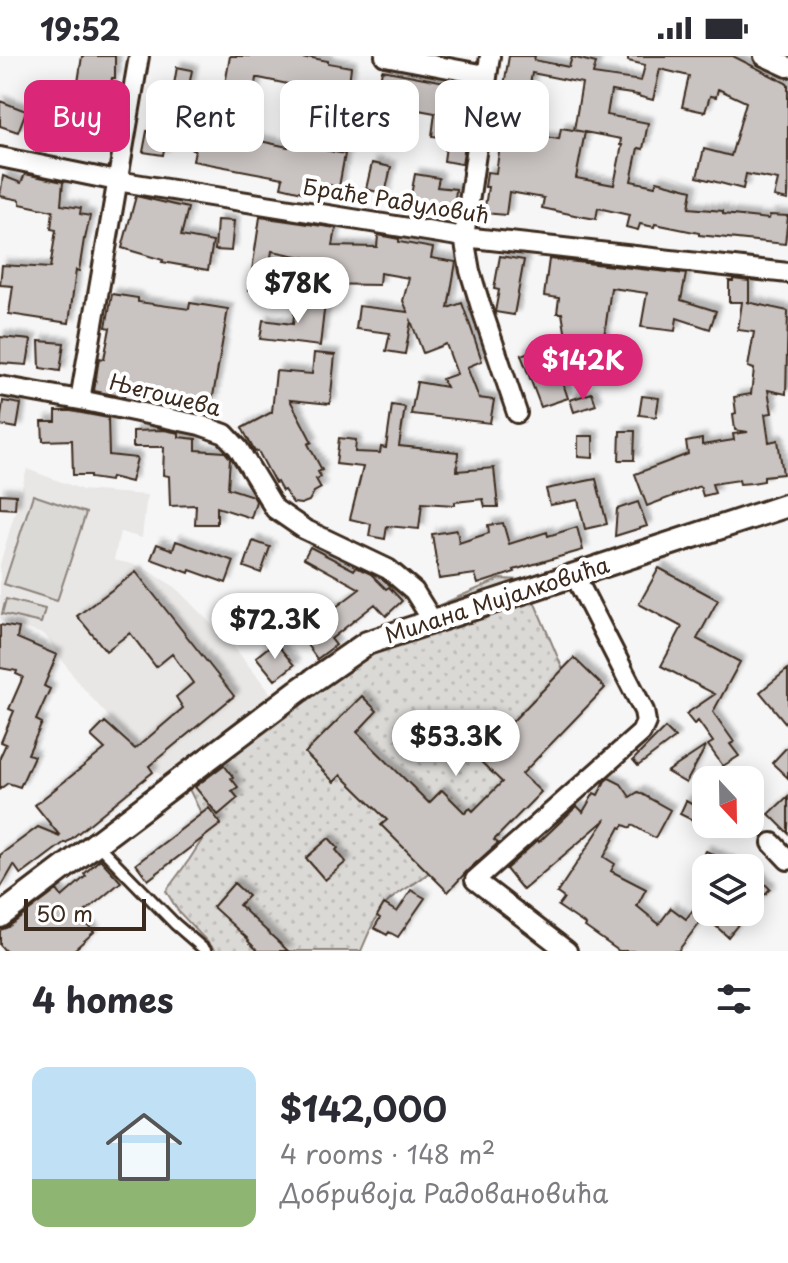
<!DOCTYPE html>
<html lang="en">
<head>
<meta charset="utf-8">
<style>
  :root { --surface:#fff; --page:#f7f7f7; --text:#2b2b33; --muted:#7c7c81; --line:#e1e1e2; --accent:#db2777 }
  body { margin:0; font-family:"Playpen Sans",sans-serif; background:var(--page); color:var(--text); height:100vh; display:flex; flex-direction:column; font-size:30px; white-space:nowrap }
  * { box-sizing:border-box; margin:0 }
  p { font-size:26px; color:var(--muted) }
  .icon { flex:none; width:44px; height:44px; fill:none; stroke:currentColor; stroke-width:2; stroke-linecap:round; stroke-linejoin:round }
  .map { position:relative; height:895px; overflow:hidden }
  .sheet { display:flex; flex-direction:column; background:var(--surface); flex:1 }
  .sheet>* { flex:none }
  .hud { position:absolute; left:24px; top:24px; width:740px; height:72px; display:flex; gap:16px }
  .needle { width:52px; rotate:158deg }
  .tools { position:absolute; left:692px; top:710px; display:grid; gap:16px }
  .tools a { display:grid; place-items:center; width:72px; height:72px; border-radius:16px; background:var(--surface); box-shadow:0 4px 20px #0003; font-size:40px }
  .scale { position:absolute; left:24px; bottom:20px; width:122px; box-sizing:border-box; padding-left:8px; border:4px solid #3b2a1e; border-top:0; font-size:22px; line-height:28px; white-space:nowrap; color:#3b2a1e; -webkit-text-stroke:6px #fff; paint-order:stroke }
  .price { position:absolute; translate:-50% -68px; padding:0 18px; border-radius:28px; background:#fff; color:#222; font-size:26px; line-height:52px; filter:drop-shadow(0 2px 4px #0008) }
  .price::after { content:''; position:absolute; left:50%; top:48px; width:24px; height:18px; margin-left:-12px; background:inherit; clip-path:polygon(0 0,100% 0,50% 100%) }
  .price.active { background:var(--accent); color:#fff }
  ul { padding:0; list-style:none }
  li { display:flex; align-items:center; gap:24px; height:200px; padding:0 32px }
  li+li { border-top:2px solid var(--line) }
  li span { display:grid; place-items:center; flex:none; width:224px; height:160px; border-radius:16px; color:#555 }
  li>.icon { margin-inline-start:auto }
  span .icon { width:96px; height:96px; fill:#fffc; stroke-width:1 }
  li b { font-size:34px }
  h2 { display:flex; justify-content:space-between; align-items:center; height:96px; padding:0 32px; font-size:34px }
  .pill { padding:0 28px; border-radius:16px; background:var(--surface); box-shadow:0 4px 20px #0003; font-size:28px; line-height:72px }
  .pill.active { background:var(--accent); color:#fff }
  .status { display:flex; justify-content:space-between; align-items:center; height:56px; padding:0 40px; background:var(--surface); direction:ltr }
  .status svg { height:22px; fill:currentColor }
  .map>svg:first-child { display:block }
  .built { fill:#e9e7e6 }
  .grass { fill:#dbd9d6; stroke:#8b827a; stroke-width:2 }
  .park { fill:url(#park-dots); stroke:#8b827a; stroke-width:2 }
  .building { fill:#c9c3c1; stroke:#3b2a1e; stroke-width:2; fill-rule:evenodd; filter:url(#shadow) }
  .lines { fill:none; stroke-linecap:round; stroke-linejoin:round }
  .service-casing { stroke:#3b2a1e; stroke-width:15 }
  .minor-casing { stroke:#3b2a1e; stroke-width:24 }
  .tertiary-casing { stroke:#3b2a1e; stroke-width:28 }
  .service { stroke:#fff; stroke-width:9 }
  .minor { stroke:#fff; stroke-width:18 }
  .tertiary { stroke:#fff; stroke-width:22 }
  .labels { text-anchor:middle; stroke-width:8; stroke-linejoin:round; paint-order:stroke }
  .street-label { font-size:22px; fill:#3b2a1e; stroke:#fff }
</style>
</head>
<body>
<div class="status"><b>19:52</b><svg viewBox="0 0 49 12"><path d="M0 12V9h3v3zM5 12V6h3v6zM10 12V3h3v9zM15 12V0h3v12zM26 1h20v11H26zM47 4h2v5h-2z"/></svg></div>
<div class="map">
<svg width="788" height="895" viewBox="0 0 788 895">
  <defs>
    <pattern id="park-dots" width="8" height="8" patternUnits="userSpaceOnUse" patternTransform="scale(2)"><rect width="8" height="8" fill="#dbd9d6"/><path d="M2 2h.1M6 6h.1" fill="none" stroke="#bdbab7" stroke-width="1.8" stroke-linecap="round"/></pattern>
    <filter id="shadow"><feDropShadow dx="5" dy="-5" stdDeviation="2" flood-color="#0004"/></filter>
  </defs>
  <rect width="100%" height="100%" fill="#f7f6f6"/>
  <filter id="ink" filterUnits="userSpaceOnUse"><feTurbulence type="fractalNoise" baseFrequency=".0125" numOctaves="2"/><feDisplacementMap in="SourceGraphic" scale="16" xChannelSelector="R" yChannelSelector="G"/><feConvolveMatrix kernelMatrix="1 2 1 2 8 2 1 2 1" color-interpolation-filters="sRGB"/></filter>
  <g filter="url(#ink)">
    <!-- built -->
    <path class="built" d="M27 413 83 434 147 439 142 482 120 476 114 504 141 510 175 531 234 591 273 640 167 727 76 624 45 579 0 565V508Z"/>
    <!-- grass -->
    <path class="grass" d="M33 439 86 457 57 545 4 528Z
      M6 543 45 553 41 567 2 558Z"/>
    <!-- park -->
    <path class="park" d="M500 523 525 524 573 637C526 697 480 757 431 814 419 828 400 833 387 847 375 860 368 879 361 895H216L178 855 166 835 189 804 209 773 189 733 284 649 426 555Z"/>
    <!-- building -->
    <path class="building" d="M82 0H115V22H112L103 78 94 77 93 88 62 83 63 81 44 73 61 34 76 40Z
      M230 0H293L307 3V1L328 5V7L351 11 347 43 376 47 382 14 445 26 440 54 470 58 462 108 444 105 447 82 432 80 435 57 402 51 398 79 380 77 381 74 322 65 328 39 301 34 302 31 259 22H256L246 82 288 91 289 87 345 98 339 131 304 124 302 136 281 131 283 122 193 105 195 94H192L196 74 204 76 208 49 221 51Z
      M509 0H535L534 4 569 11 572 1 596 7 593 18 641 25 645 9 628 5V0H733L788 28V144L774 141 778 124 746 118 743 133 697 121 704 93 731 100 746 46 718 33 716 41 710 40 705 56 682 51 689 20 660 13 653 44 637 40 638 39 611 35 607 59 648 67 643 93 638 92 631 125 655 130 657 125 692 134 689 152 723 155V158L769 163 770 159 788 160 785 188 699 179V177L655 168 654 171 640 168 638 174 626 171 629 159 598 152 596 163 579 160 542 152 544 142 509 136 506 159 484 157 488 131H485L487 116 496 117 502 75 494 74 498 47H501ZM532 17 582 27 574 74 621 83 620 89H622L614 129 576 122 585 76 561 72 559 83 531 79 535 53 526 51Z
      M177 11 192 14 187 42 172 40Z
      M0 45 26 55 18 76 0 70Z
      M147 75 167 78 163 99 143 96Z
      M372 107 391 111 385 138 366 133Z
      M25 118 63 126 61 149 81 152 80 158 90 160 85 183H84L79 215 76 214 69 267 9 258 13 230 0 229 2 209 50 212 56 174 51 173 53 155 20 148V144L0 140 3 120 21 127Z
      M415 118 439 122 437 131 456 133 454 153 410 144Z
      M136 140 188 152 181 180 213 186 208 214 162 206 163 204 122 192Z
      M260 161 336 172 333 190 377 191 378 179 399 183V186L433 192 431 202 456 206 448 252 462 247 471 272 482 305 467 311 479 342 494 344 490 367 411 358 417 326 446 331 442 323 457 318 446 288 423 297 411 265 405 298 386 295 390 277 356 273 359 250 408 256 403 245 409 222 380 217 379 229 312 228 317 204 272 195 265 237 249 234Z
      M217 164 234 165 231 195 215 194Z
      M500 200 524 204 514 259 495 256 499 234 494 233Z
      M549 203 686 218 681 244 716 255 710 273 677 262 675 275 641 271 647 237 611 232 603 288 583 285 589 300 558 313 568 342 541 351 521 299 566 281 562 257H557L559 242 544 240Z
      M733 223 749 225V246H747L788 255 786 338 768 334 772 357 765 358 769 386 778 384 783 418 764 420V425L752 427 740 428 739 424 712 428 715 437 703 440 700 430 647 450 635 418 688 398 686 386 702 383V389L734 384 733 378 748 376 735 374 733 358 736 357 734 341 751 338 754 313 748 311 754 276 738 274 742 246H729V225H733Z
      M112 238 138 242V246L189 253 190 247 228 253 212 346 161 337V339L125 334 124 341 94 335 99 302 104 303 110 272 106 271Z
      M296 242 325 246 320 290 260 283 263 264 293 268Z
      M0 281 31 284 27 309 0 307Z
      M39 285 64 287 60 315 40 312Z
      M314 297 335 299 330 348 290 344 312 386 308 388 322 414 318 416 321 421 316 423 321 432 314 436 309 445 301 448 293 447 284 434 282 435 277 426 275 427 258 395 255 396 242 372 272 356 276 315 312 318Z
      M592 337 596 349 574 356 570 344Z
      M642 340 659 342 656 361 639 359Z
      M3 345 21 348 17 372 0 369Z
      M392 349 405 351 399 390 458 396 457 415 494 412 498 451H485L483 443 455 446V449L422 447 419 473 387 470 385 483 369 480 371 468 350 463 363 411 336 408 339 382 356 384 355 396 380 397 381 391 386 392Z
      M56 355H71L108 362 109 399 137 402 131 426 111 421 110 425 90 422V419H73L72 384 43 385 42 366H56Z
      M164 374 179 377V381L196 383V394L225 396 230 402 228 432 253 440 256 445 251 462 217 451V468H195L196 449 170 450 169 420 163 419 164 391H133V375Z
      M620 375H635L634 404H619Z
      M578 380H593V402L578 401Z
      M596 423 607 468 585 473 578 444 550 449 546 433Z
      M0 438 16 439 15 453 0 452Z
      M638 446 647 470 615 480 617 453Z
      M503 467 509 488 547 476 548 480 577 471 583 494 514 514 515 516 478 528 475 518 439 523 432 478 457 474 459 487 489 477 488 469Z
      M176 485 234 505 226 527 190 514 189 517 151 503 157 488 173 494Z
      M253 485 270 491 261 517 244 511Z
      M310 491 354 514 356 511 371 518 386 533 389 531 402 545 386 560 375 548 331 583 336 589 317 603 301 580 322 566 320 563 360 533 304 502Z
      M659 512 718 544 697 583 740 606 713 656 734 686 730 688 739 700 723 710 708 689 713 686 698 665 694 668 686 658 715 638 661 610 682 571 639 548Z
      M136 516 234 640 149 710 153 716 66 787 65 786 21 819 14 809 0 833V799L38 771 60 780 35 749 105 693 91 680 105 666 135 693 183 652 176 641 193 627 172 598 156 611 130 577 106 595 77 560Z
      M0 569 19 572 17 582 57 599 44 630 50 633 36 664 42 667 28 698 34 700 20 731 8 727 0 733V701L6 688 1 686 14 655 9 653 23 621 16 618 17 615 0 612Z
      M275 586 294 609 275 624 256 601Z
      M574 602 605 632 522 718 541 736 494 784 498 787 467 815 448 836 381 769 387 764 341 719 334 726 305 697 362 640 377 655 357 676 429 747 442 734 465 757 470 752 473 755 502 726 477 702Z
      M788 613V670L760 636Z
      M665 672 675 682 638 710 633 704Z
      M706 690 686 727 667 716Z
      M788 690V722L772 707Z
      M224 709 233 721 231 722 238 731 232 735 238 742 218 759 195 731Z
      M609 722 621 728 630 741 638 736 670 754 655 782 632 769 631 772 624 769 622 772 620 771 604 801 615 808 611 815 646 833 637 850 659 868 671 852 686 863 693 854 703 862 678 895H619L585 871 586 869 558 850 564 842 557 837 606 763 523 834 506 813 538 784 539 786 577 750 583 756 594 737 598 739 605 725Z
      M788 740V777L769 758Z
      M686 745 706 756V771L680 758Z
      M209 752 221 768 148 824 136 808Z
      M329 782 338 792 336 794 346 806 325 824 306 802Z
      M706 795 740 812H697Z
      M100 803 121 826 80 860 94 876 73 895H5L0 889V874L8 871 57 834 62 841 86 820 84 818Z
      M750 813 770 833 750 854Z
      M234 827 248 840 239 849 288 895H258L248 885 249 884 213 851Z
      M411 834 425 842 398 881 389 876 387 879 374 872 380 862 377 860 384 848 397 856Z
      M700 856H748L728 881Z"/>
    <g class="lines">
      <defs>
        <path id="service" d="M97 788 175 868 206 895"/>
        <path id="minor" d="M385 0 486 19
          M490 0 464 181 470 215 480 248 517 357
          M764 0 788 11
          M0 101 117 125 464 181 788 217
          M0 330 80 344 200 369 225 378 238 392 275 453 304 473 388 513 414 535 432 564
          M80 344 139 0
          M772 787 788 804
          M567 895 475 824 641 677 646 666 644 655 574 518"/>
        <path id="tertiary" d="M0 860 298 635 367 587 788 449"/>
      </defs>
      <!-- service casing -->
      <use href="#service" class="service-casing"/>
      <!-- minor casing -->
      <use href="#minor" class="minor-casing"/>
      <!-- tertiary casing -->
      <use href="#tertiary" class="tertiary-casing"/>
      <!-- service -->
      <use href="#service" class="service"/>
      <!-- minor -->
      <use href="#minor" class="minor"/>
      <!-- tertiary -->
      <use href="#tertiary" class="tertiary"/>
    </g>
  </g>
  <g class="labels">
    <!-- street labels -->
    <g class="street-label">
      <text transform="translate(396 145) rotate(9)" y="8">Браће Радуловић</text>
      <text transform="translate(165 339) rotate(14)" y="8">Његошева</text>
      <text transform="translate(497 544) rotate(-18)" y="8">Милана Мијалковића</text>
    </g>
  </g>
</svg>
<div class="tools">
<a><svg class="needle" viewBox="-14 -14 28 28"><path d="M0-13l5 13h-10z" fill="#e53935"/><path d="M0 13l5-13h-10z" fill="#7c7c81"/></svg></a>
<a><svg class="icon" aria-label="layers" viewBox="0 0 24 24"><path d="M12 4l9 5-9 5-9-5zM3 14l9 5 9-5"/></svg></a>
</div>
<div class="scale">50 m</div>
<b class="price" style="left:298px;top:269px">$78K</b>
<b class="price active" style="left:583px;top:346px">$142K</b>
<b class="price" style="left:275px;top:605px">$72.3K</b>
<b class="price" style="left:456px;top:722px">$53.3K</b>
<div class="hud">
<a class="pill active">Buy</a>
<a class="pill">Rent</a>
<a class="pill">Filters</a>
<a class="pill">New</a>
</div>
</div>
<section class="sheet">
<h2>4 homes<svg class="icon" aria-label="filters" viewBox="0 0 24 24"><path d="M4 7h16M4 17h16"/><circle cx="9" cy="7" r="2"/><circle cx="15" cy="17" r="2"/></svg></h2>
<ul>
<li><span style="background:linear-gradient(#bfe0f5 70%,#8fb573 0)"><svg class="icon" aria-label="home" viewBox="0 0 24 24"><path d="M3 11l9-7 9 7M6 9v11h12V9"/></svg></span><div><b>$142,000</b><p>4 rooms · 148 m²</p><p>Добривоја Радовановића</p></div></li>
</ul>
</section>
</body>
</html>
